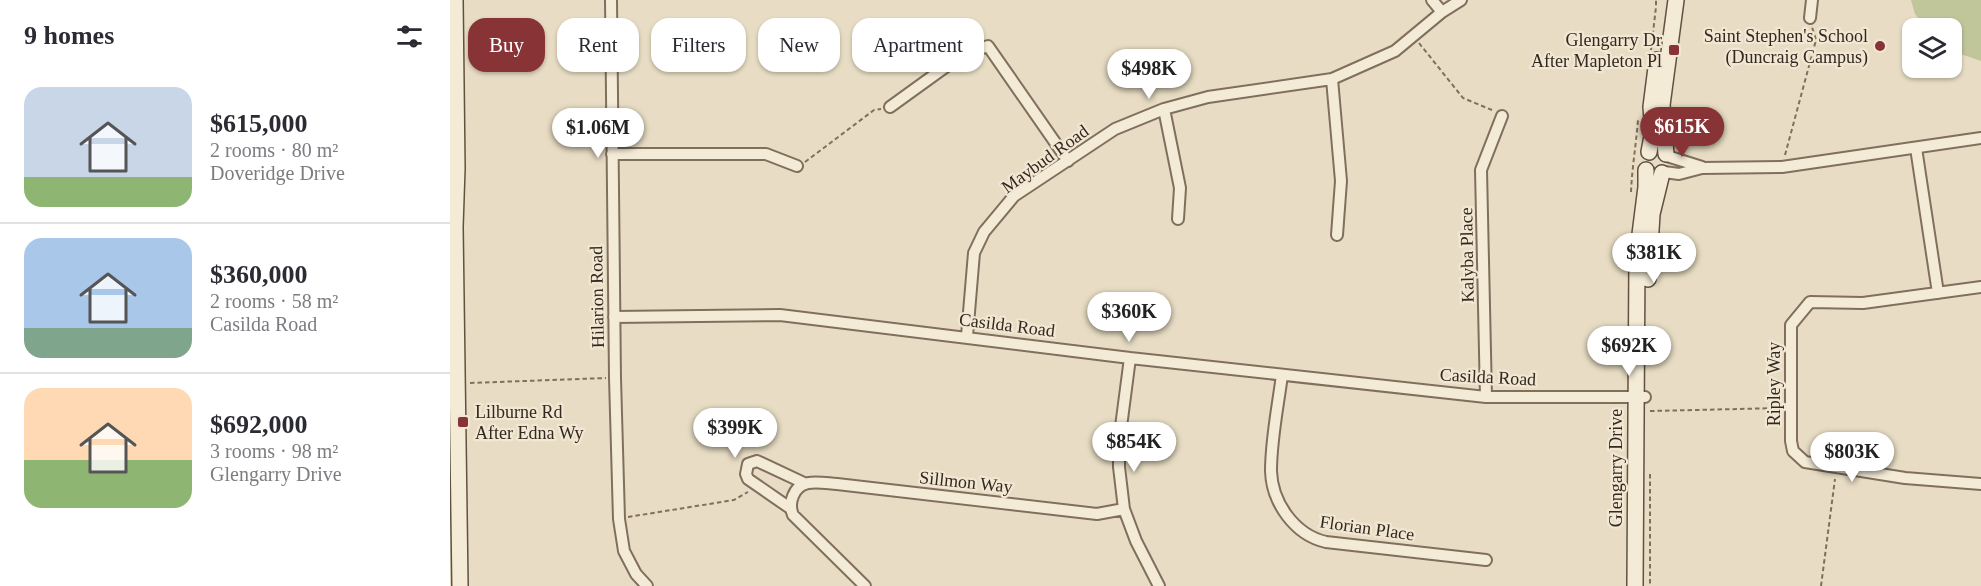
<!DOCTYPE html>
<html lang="en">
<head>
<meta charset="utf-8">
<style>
  :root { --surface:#fff; --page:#f2f2f3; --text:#2b2b33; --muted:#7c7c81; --line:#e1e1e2; --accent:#883437 }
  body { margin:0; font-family:"Times New Roman",serif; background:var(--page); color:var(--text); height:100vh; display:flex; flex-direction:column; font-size:22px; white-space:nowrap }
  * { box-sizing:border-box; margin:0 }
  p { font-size:20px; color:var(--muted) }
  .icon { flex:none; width:33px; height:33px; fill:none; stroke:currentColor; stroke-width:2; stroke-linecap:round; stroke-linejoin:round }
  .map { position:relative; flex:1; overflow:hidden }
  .panel { display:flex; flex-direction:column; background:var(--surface); width:450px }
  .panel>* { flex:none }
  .top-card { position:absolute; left:18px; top:18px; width:570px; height:54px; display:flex; gap:12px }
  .fabs { position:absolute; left:1452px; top:18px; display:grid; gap:12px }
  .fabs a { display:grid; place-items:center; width:60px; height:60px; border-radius:12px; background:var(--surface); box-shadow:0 2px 4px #0004; font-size:30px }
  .price { position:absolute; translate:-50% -51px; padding:0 14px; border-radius:21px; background:#fff; color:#222; font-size:20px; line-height:39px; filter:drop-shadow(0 2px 3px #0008) }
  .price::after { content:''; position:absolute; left:50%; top:36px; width:18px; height:14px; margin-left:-9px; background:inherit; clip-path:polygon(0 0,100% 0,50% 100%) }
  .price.active { background:var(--accent); color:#fff }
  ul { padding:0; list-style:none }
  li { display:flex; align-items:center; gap:18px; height:150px; padding:0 24px }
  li+li { border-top:2px solid var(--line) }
  li span { display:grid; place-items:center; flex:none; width:168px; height:120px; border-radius:18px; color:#555 }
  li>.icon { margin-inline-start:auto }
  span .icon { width:72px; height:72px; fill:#fffc; stroke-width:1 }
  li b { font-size:26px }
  h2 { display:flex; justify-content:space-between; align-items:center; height:72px; padding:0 24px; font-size:26px }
  .tag { padding:0 21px; border-radius:18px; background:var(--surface); box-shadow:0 2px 4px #0004; font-size:21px; line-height:54px }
  .tag.active { background:var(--accent); color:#fff }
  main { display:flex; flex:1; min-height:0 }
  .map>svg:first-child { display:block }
  .green { fill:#c1c59a }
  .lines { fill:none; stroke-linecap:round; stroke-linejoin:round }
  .street-casing { stroke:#816f5d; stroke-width:14 }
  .secondary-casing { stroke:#625140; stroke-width:18 }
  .path { stroke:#816f5d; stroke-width:2; stroke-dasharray:4.5 3; stroke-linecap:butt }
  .street { stroke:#f4ebd7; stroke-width:10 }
  .secondary { stroke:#f4ebd7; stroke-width:15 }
  .poi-dot { fill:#883437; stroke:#f1e7d3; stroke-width:2 }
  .labels { text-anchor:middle; stroke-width:4.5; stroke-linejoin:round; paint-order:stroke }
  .poi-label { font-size:18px; fill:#33281f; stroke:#f1e7d3; text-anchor:end }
  .street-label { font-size:18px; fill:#33281f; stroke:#f1e7d3 }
</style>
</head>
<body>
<main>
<section class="panel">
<h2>9 homes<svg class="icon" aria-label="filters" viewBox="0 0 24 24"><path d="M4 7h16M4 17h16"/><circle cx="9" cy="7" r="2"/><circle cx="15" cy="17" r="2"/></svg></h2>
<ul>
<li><span style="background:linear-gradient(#c9d6e8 75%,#8fb573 0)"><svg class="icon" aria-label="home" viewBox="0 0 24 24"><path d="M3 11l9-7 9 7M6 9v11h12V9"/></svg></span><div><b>$615,000</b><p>2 rooms · 80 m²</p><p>Doveridge Drive</p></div></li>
<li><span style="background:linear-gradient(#a9c7e8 75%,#7fa58c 0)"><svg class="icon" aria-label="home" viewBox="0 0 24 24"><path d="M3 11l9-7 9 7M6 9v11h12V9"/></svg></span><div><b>$360,000</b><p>2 rooms · 58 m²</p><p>Casilda Road</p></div></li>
<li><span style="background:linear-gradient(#ffd9b3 60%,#8fb573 0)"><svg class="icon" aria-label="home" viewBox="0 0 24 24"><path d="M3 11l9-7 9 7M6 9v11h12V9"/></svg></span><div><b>$692,000</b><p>3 rooms · 98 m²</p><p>Glengarry Drive</p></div></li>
</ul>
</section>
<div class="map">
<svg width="1531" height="586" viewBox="0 0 1531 586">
  <rect width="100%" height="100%" fill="#e8ddc4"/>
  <!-- green -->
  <path class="green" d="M1461 0H1531V61L1502 51V28H1476L1465 14Z"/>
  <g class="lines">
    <defs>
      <path id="street" d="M161 0 165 378 169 519 174 551 186 574 197 586
        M982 0 992 12
        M1360 18 1362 0
        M882 79 891 181 887 235
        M440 107 512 55 538 46 618 161
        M714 109 730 188 728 219
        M1466 148 1488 293
        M162 154H316L347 166
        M1217 156 1252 167
        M1214 172 1229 174 1252 168 1332 167 1531 138
        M1531 287 1413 303 1360 302 1341 325V441L1343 451 1355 462 1455 478 1531 484
        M164 317 330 315 680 358 1036 397H1195
        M517 336 524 253 534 232 564 196 665 129 714 109 758 97 882 79 945 51 992 12 1011 0
        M680 358 669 442V467L674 509 686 541 709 586
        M832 375C828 406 821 439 821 471 822 503 845 535 876 542L1036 560
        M1036 397 1031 170 1052 116
        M340 508 298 479 296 474 298 464 307 461 354 483
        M415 586 343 515C340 508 340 503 343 496 350 477 371 483 387 484L647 514 674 509"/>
      <path id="secondary" d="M5 0 7 168 5 227 10 586
        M1199 152 1203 131 1201 107 1207 60
        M1216 154 1212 105 1226 0
        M1198 279 1202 214 1212 173
        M1185 586 1187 258 1196 187V170"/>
    </defs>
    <!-- street casing -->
    <use href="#street" class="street-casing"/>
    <!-- secondary casing -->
    <use href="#secondary" class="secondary-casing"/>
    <!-- path -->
    <path class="path" d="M969 43 1013 98 1042 110
      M1201 50 1206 7V0
      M1335 155 1366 40 1362 27
      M355 162 424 110 431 109
      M1181 192C1182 168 1186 145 1188 120
      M20 383 156 378
      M1200 411 1332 408
      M1200 474V586
      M178 517 284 500 298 492
      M1371 586 1385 479"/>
    <!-- street -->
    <use href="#street" class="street"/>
    <!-- secondary -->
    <use href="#secondary" class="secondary"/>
  </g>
  <!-- markers -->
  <g class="poi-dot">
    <circle cx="1430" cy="46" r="6"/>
    <rect x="1218" y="44" width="12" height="12" rx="3"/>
    <rect x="7" y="416" width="12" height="12" rx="3"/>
  </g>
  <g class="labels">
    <!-- poi labels -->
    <g class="poi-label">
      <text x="1418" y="42">Saint Stephen's School<tspan x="1418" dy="21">(Duncraig Campus)</tspan></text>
      <text x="1212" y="46">Glengarry Dr<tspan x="1212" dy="21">After Mapleton Pl</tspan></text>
      <text x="25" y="418" text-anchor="start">Lilburne Rd<tspan x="25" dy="21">After Edna Wy</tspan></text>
    </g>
    <!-- street labels -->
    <g class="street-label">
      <text transform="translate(595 159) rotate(-36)" y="6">Maybud Road</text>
      <text transform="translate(1017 255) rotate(-91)" y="6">Kalyba Place</text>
      <text transform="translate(147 297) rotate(-91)" y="6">Hilarion Road</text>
      <text transform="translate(557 325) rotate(7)" y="6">Casilda Road</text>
      <text transform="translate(1038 377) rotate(3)" y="6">Casilda Road</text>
      <text transform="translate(1324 384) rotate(-90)" y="6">Ripley Way</text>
      <text transform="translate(1166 468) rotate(-90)" y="6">Glengarry Drive</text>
      <text transform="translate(516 482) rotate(6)" y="6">Sillmon Way</text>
      <text transform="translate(917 528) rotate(8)" y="6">Florian Place</text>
    </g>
  </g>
</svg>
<div class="fabs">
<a><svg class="icon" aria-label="layers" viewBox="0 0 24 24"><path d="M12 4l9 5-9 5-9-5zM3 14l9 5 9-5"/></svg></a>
</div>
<b class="price" style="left:699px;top:100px">$498K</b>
<b class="price active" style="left:1232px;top:158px">$615K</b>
<b class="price" style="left:148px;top:159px">$1.06M</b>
<b class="price" style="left:1204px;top:284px">$381K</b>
<b class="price" style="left:679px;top:343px">$360K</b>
<b class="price" style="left:1179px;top:377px">$692K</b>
<b class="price" style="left:285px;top:459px">$399K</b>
<b class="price" style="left:684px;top:473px">$854K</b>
<b class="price" style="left:1402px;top:483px">$803K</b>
<div class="top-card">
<a class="tag active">Buy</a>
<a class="tag">Rent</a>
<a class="tag">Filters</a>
<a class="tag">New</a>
<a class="tag">Apartment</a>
</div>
</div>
</main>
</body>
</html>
